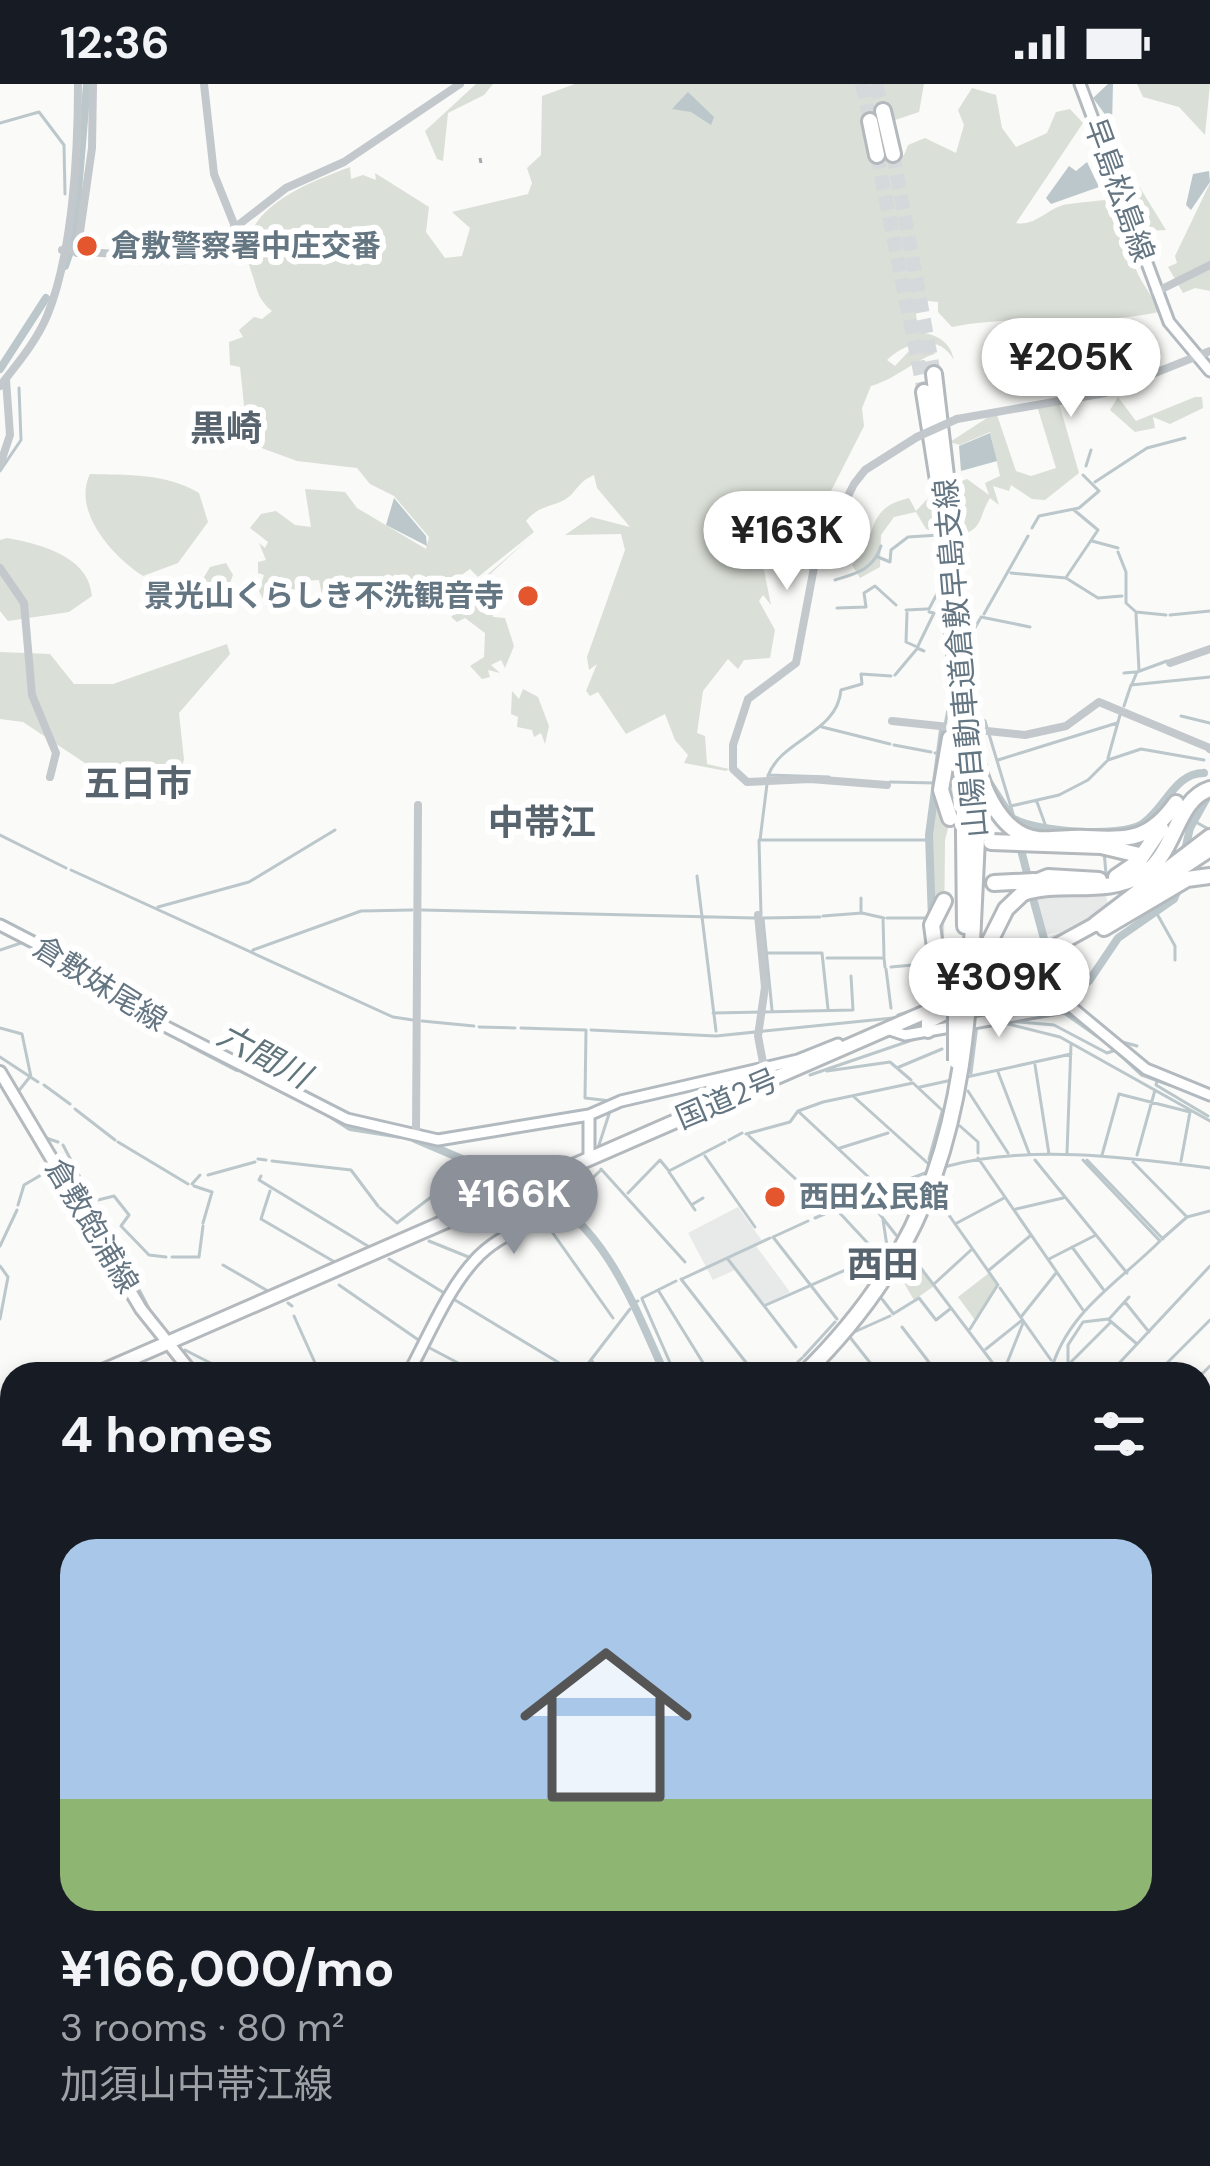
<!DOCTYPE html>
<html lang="en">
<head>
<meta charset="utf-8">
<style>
  :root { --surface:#171b24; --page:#20242c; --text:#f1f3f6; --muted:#9ea1a6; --accent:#8c9099 }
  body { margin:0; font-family:"DM Sans","Noto Sans JP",sans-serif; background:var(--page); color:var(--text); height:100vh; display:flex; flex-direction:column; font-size:45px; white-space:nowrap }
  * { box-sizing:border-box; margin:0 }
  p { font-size:39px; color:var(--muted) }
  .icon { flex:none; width:66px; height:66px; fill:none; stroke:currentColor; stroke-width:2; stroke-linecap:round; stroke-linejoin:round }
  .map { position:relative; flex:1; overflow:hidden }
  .sheet { position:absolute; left:0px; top:1278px; width:1212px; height:804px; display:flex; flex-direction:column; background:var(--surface); border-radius:36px 36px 0 0; box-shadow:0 6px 18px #0003 }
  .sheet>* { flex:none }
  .price { position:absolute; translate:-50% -102px; padding:0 27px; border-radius:42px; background:#fff; color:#222; font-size:39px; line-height:78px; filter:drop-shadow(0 3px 6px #0008) }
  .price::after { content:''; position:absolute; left:50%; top:72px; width:36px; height:27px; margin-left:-18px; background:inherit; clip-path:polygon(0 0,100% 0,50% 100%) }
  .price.on { background:var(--accent); color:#fff }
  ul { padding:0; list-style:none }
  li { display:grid; align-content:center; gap:24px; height:636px; padding:0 60px }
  li span { display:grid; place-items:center; height:372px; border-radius:36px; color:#555 }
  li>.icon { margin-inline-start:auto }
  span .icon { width:216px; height:216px; fill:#fffc; stroke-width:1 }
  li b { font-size:51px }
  h2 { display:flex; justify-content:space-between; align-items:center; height:144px; padding:0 60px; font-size:51px }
  .status { display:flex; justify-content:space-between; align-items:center; height:84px; padding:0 60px; background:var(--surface); direction:ltr }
  .status svg { height:33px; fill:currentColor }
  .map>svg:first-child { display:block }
  .built { fill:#e8e9e9 }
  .green { fill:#dadfd7 }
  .water { fill:#bbc7cb }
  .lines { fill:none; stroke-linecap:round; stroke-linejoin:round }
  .stream { stroke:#bbc7cb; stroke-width:3 }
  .river { stroke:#bbc7cb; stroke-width:8 }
  .motorway-tunnel { stroke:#d5d9db; stroke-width:14; stroke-dasharray:14 7; stroke-linecap:butt }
  .secondary-casing { stroke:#b3babf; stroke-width:15 }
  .primary-casing { stroke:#b5babe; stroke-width:16 }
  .trunk-casing { stroke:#b4b9bd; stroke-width:18 }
  .motorway-casing { stroke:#b4b9bd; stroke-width:20 }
  .tertiary { stroke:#c3c8cc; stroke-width:8 }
  .secondary { stroke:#fff; stroke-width:9 }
  .primary { stroke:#fff; stroke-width:10 }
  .trunk { stroke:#fff; stroke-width:12 }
  .motorway { stroke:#fff; stroke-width:14 }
  .rail { stroke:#a2aab0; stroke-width:3; stroke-dasharray:18 9; stroke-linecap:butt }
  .motorway-bridge-casing { stroke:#b4b9bd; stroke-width:20; stroke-linecap:butt }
  .tertiary-bridge { stroke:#c3c8cc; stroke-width:8 }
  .motorway-bridge { stroke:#fff; stroke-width:14 }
  .poi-dot { fill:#e4572e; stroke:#fff; stroke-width:4.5 }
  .labels { text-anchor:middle; stroke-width:12; stroke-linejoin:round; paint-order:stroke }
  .street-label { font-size:30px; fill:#657683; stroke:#fff }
  .poi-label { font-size:30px; font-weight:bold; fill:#657683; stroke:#fff; text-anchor:start }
  .water-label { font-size:33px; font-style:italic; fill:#60757c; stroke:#fff }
  .quarter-label { font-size:36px; font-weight:bold; fill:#57646e; stroke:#fff }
</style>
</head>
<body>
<div class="status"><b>12:36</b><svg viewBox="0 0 49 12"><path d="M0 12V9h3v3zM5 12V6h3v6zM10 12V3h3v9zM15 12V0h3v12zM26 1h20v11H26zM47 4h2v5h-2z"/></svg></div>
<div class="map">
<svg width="1210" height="2082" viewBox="0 0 1210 2082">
  <rect width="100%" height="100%" fill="#fafaf8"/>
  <!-- built -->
  <path class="built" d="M1106 807 1108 825 1048 863 1046 854 1060 848 1045 851 1037 815 1054 808Z
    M738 1123 763 1158 756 1162 790 1208 765 1221 737 1185 713 1196 688 1149Z
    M1210 1866V1968L1200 1983V1876Z"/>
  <!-- green -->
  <path class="green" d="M476 0H493L484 11 448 29 443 77 437 75 425 47Z
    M575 0H924L919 28 895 36 889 20 863 32 876 73 904 71 908 61 925 54 956 69 964 41 958 26 972 4 996 11 1002 44 1016 63 1047 49 1056 28 1070 25 1083 39 1016 139C1036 143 1049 122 1069 120 1085 118 1101 116 1117 115L1139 174 1133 177C1140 200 1151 207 1159 228 1091 243 1021 229 952 243L938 228V218L928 217 916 226 917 248C935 250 950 256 954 276 938 248 906 258 887 276L895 282 910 266 927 260 935 270C916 275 894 296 871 302L862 324 864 342 828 413 810 480 795 469 778 471 777 481 757 470 751 432 736 418 730 419 736 462 764 486 771 521 763 511 759 517 775 546 770 574 744 576 738 585 728 575 703 607 697 649 705 652 707 680 729 685 726 687 684 679 688 671 675 656 665 630 626 650 598 608 590 612 586 607 597 580 589 586 587 573 625 466 621 450 565 451 591 433 630 443 597 404 594 391C581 397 580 401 571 411 557 424 542 418 526 437L534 448 478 493 470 485 449 500 410 496 366 513 322 511 319 496 302 497 296 506 282 502 281 510 267 516 268 522 277 523 268 525 259 507 264 491 258 489V478L266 476 259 459 265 464 268 458 250 444 261 430 276 427 295 441 311 443 305 405 345 408 357 424 426 465 429 453 394 412 370 400 357 384 297 377 248 359 240 283 230 281 229 258 243 253 239 246 254 233 262 235 272 227C256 213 258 206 251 187 230 128 305 100 350 83L351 95 363 91 376 96 375 89 429 123 426 148 445 174 462 172 470 144 452 128 528 110 532 99 527 84 541 71 542 12Z
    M1137 0H1210L1205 51 1179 23 1143 13Z
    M1119 83 1129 87 1126 99 1139 102 1166 146 1143 147Z
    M1210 99V207L1195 204 1183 209 1168 183 1177 179 1175 172Z
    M1118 313 1136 337 1195 313H1202L1203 324 1170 340 1153 333 1155 344 1135 348 1110 326Z
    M1059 319 1079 389 1045 416 1032 415 1011 401 1009 407 993 402 999 421 990 414C978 433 984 448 956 451L953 400 967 395 989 411 985 399 1000 392 990 348 960 361 950 358 996 328 1016 387 1031 392 1056 384 1037 322Z
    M90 390C127 391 166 389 199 409L208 438 178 479 143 492C112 472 72 427 90 390Z
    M935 407 941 449 926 445 916 428 894 433 881 451 880 483 860 494 852 481C881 452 862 425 909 414L916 427Z
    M7 454C40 460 89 472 92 512L69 528 8 537 0 527V456Z
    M526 457 485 495 493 533 505 534 514 562 505 584 501 576 491 581 500 589 488 586 490 593 482 595 470 582 484 573 485 549 465 534 457 538 451 533 461 523 457 515 471 518 457 513 459 506 483 507 480 497Z
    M226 479 233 491 223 517 197 525 189 519 210 483Z
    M227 560 230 570 179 629 184 676 178 692 168 697 91 683 23 638 0 635V568L50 570 74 600H113Z
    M523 605 538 613 549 642 545 660 541 649 534 653 532 646 517 643 518 633 511 630 512 607 519 615Z
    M952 654 960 657V699L945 756 944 859 954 870 945 871C923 820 930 755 933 701L958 700V694H944Z
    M908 1168 934 1202 914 1216 897 1187Z
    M989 1189 997 1201 975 1236 958 1213Z
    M12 2055V2070H88L84 2082H7Z
    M375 2070H435L437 2082H394L389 2073Z"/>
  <!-- water -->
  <path class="water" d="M1108 0H1113L1112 40 1093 14Z
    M688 8 714 33 711 41 691 28 672 25Z
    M1087 78 1099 103 1051 120 1046 114 1069 82 1076 87Z
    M1209 87 1210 98 1191 126 1186 121 1193 90Z
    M990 349 997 377 961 387 959 362Z
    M394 414 426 452 427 462 386 441Z"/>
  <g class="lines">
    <!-- stream -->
    <path class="stream" d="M0 39 39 28 64 61 65 110
      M1086 382 1091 366
      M0 387 21 356 19 304
      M1095 398 1147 364 1185 354
      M1032 444 1039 432 1079 424 1099 407 1083 391
      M1092 457 1118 464
      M963 460H967
      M961 464 962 469
      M1118 468 1126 488V519L1136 528 1166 531
      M958 469 963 529
      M878 473 890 478 891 466 908 453 939 451
      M1011 489 1066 494 1098 514 1122 512
      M1067 492 1098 446 1074 426
      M835 496C854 490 873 487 881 462
      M837 524 866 523 864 509 875 502 896 521
      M929 525 942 500
      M906 526 927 525
      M907 529 906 558 915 562
      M984 530 1028 452
      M1136 530 1139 586
      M964 531 966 559
      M1170 531 1210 527
      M981 533 1030 543
      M969 554 980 535
      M967 559 974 641
      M924 567 917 564 934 529 929 528
      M1124 589 1135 588
      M895 591 916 566
      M1132 600 1137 588 1167 577
      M1124 622 1131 601 1210 593
      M977 632 985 637 1014 733
      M1181 632 1210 639
      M945 641 951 610
      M822 643 890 660
      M979 660 988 692 1013 731
      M894 661 931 668
      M1208 667 1210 668
      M935 669H936
      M1108 674 1120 631
      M998 676 1117 639
      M1204 687V686
      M768 691 829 693
      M768 692C781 655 837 650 841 606L862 600 861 590 891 592
      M890 698 935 699
      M1037 718 1045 740
      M1011 722 1059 711 1088 696 1108 676 1141 665 1204 676
      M1194 737 1210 746
      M1046 743V745
      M0 751 66 784
      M760 756 767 700
      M1104 767 1106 790
      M71 786 393 933 413 936
      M697 792 716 947
      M158 823 249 798 335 746
      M422 826 754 834
      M1156 828 1175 862V876
      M861 829V814
      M761 831 759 756H929
      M823 832 862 829 884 834
      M763 834 820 833
      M883 834 884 872
      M887 834H930
      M763 835 772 926
      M0 866 24 858
      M253 866 361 827 412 826
      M1001 867 1002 869
      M766 869H822L828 925
      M827 874H884L885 883
      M891 883 924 880
      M886 885 891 924
      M991 892 1002 873
      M713 929 853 926 851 892
      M898 931 926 922
      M990 931 987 916 995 909
      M992 936 1060 953 1210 1037
      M422 937 474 942
      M1008 937 1054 941 1107 969 1116 966
      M479 943 515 944
      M0 944 22 950 31 993
      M521 944 585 946
      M586 946 585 1014 611 1017
      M591 946 716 952 893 934
      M1119 957 1137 962
      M0 973 38 998
      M1035 981 1049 1070
      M899 983 942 965
      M827 987 890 978 911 996
      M998 988 1029 1069
      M971 989 977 941
      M810 991 921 953
      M962 994 1071 970
      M1157 996 1156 1001 1208 1032
      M44 1001 70 1020
      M920 1003 952 996
      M968 1007 1008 1069
      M17 1009 29 994
      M853 1012 932 1083
      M647 1016 731 996
      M75 1025 115 1056
      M799 1028 878 1102
      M960 1042 978 1058V1069
      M746 1050 790 1038 798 1027 823 1018 913 999 943 1027
      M749 1052 827 1124
      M46 1054 58 1058
      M729 1056 742 1049
      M118 1058 188 1100
      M63 1061 154 1234
      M598 1064 610 1027
      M840 1064 888 1049
      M1067 1069 1071 960
      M1102 1071 1119 1010 1190 1028 1181 1077
      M1137 1071 1155 1006
      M705 1072 755 1143
      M978 1074 1083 1226
      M258 1075 266 1076
      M929 1075 942 1028
      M1035 1076 1127 1189
      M1083 1076 1159 1156
      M1087 1076 1163 1155
      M272 1077 351 1086 378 1122
      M1133 1078 1187 1133
      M944 1083C1026 1060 1126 1073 1210 1084
      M601 1085 685 1178
      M669 1088 695 1126
      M208 1091 255 1078
      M261 1092 259 1096 371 1164
      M192 1100 200 1091
      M194 1102 212 1108 203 1139
      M582 1104 601 1086
      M270 1107 261 1135 333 1177
      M932 1107 998 1201
      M628 1109 660 1076 669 1087 725 1058
      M869 1110 928 1088
      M867 1114 896 1151
      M98 1116 114 1112 129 1131 121 1142 149 1171 166 1173
      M693 1120 703 1114
      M18 1121 24 1101 53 1084
      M380 1124 397 1139 477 1078
      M836 1125 876 1168
      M1016 1125 1063 1114
      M815 1134 867 1112
      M883 1136 887 1162
      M808 1137 773 1153 837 1235
      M545 1138 613 1234
      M955 1140 1004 1114
      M1162 1155 1187 1133 1210 1127
      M429 1157 471 1174
      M0 1162 17 1126
      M1072 1163 1103 1205
      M908 1167 1001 1290
      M172 1173H199L203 1142
      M727 1174 796 1263
      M389 1175 449 1212
      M1049 1175 1094 1152
      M223 1181 268 1207
      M0 1182 8 1193 0 1235
      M856 1182 888 1165
      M858 1183 868 1197
      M988 1187 1030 1152
      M681 1195 755 1290
      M682 1195 770 1154
      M934 1200 971 1166
      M339 1201 420 1257
      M1000 1204 1051 1276
      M658 1206 710 1290
      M642 1214 676 1197
      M642 1215 675 1290
      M882 1215 892 1228
      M455 1216 576 1289
      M635 1218 638 1217
      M1125 1218 1149 1248
      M288 1219 292 1222
      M766 1221 850 1184
      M635 1223H637
      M893 1230 919 1214 936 1236 950 1225
      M294 1232 320 1290
      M1021 1233 1056 1189
      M1110 1234 1129 1213
      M902 1243 938 1290
      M436 1245 452 1217
      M970 1245 997 1202
      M852 1249 890 1232
      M849 1252 879 1290
      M426 1262 479 1290
      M986 1265 1021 1237
      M185 1266 232 1290
      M804 1272 835 1238
      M592 1277 599 1290
      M1066 1283 1110 1239
      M816 1288 818 1290
      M1003 1289 1023 1239
      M580 1290 630 1225
      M785 1290 802 1274
      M895 1290 927 1279
      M1050 1290C1066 1228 1117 1200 1160 1157
      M1068 1290V1261L1083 1238 1108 1235 1137 1260
      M1109 1290 1210 1182
      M1156 1290 1210 1236
      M1200 1292 1210 1282
      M0 1363 12 1396
      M1200 1383 1210 1373
      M1200 1420 1210 1429
      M1200 1477 1210 1483
      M0 1508 12 1512
      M1200 1541 1203 1544
      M1206 1544 1210 1531
      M1209 1551 1210 1552
      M1200 1567 1204 1551
      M1200 1653 1210 1643
      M1200 1661 1210 1672
      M7 1703 5 1669 12 1647
      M1200 1721 1210 1731
      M0 1747 11 1725 9 1711
      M1200 1818 1210 1811
      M1200 1840 1210 1850
      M1200 1984 1210 1970
      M1200 2042 1210 2030
      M1200 2057 1210 2045
      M1200 2065 1210 2069
      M286 2070 287 2082
      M339 2070 340 2082
      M361 2070 365 2082
      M373 2070 378 2082
      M496 2070 498 2082
      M614 2070 624 2082
      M691 2070 692 2082
      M795 2070 811 2082
      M907 2070 922 2082
      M971 2070 985 2082
      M1034 2070 1048 2082
      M1091 2070 1102 2082
      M1114 2070 1124 2075 1136 2070
      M1172 2070H1175
      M1162 2072 1172 2082
      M1184 2075 1189 2070
      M728 2082 724 2078 730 2070
      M807 2082 813 2070
      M943 2082 950 2070
      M1178 2082 1182 2078"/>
    <!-- river -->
    <path class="river" d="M65 182 74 156 87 0
      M0 285 46 214
      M1014 735C1037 748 1120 754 1142 740 1166 724 1174 689 1204 689
      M1019 758 1027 789
      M1184 771 1190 744 1208 712
      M1034 818 1046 862
      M932 836 929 751 943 646
      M941 867 944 873 970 870
      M985 869 1046 862
      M1050 881 1067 928 1098 950
      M1062 919 1089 897 1118 854 1174 815 1178 806
      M1110 958 1143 989 1171 999
      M191 960 237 984
      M325 1027 350 1043 401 1051
      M415 1055 521 1100
      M540 1110C607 1143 636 1227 665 1290"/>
    <!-- motorway-tunnel -->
    <path class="motorway-tunnel" d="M862 0 870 37
      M876 0 883 27
      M893 70 934 290
      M877 71 924 308"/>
    <defs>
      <path id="secondary" d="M1080 0 1169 238 1210 287
        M0 841 62 873 153 936 347 1035 438 1056 589 1031 621 1017 798 976 838 960
        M887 945 905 951 1070 922 1146 985 1210 1011
        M589 1031V1070
        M408 1290C428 1254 447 1206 475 1176 508 1139 561 1139 584 1091
        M0 1710 12 1705
        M0 1796 12 1791
        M1200 2008 1210 1993
        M1150 2082 1158 2070"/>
      <path id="primary" d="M0 988 141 1225 193 1290
        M1016 2070 1032 2082"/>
      <path id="trunk" d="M1148 807 1210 766
        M977 905 1101 837
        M928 947V938L961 921
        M96 1290 958 914
        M0 1332 12 1327"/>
      <path id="motorway" d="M883 27 893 70
        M870 37 877 71
        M934 290 952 443
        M924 308 939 403
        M963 658 965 842
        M973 658C977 692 996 750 1038 755 1054 756 1071 753 1086 754 1129 756 1150 756 1176 719
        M970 681 977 755 972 859
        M950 734 941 706 950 654
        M991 758 1101 762 1139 771
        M1116 793 1138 778 1161 744
        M1038 797 1048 793 1099 796
        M994 799 1034 797
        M1096 840 1210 753
        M1104 844 1187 795 1210 792
        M990 857 1006 825 1023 809C1062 796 1105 813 1143 790 1176 770 1175 716 1210 705
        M936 871 932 841 944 817
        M327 2070 328 2082"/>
    </defs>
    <!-- secondary casing -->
    <use href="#secondary" class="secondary-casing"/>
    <!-- primary casing -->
    <use href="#primary" class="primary-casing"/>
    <!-- trunk casing -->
    <use href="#trunk" class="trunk-casing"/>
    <!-- motorway casing -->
    <use href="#motorway" class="motorway-casing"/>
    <!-- tertiary -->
    <path class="tertiary" d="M204 0 214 90 236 145
      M62 166 141 172 228 149 286 104 344 78 460 0
      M77 169 92 64 93 0
      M1156 208 1210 181
      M0 302C17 280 36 258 47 232 73 169 78 68 78 0
      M957 335 1105 309 1210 267
      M0 381 10 351 6 296
      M0 484 24 519 32 611 56 669 50 693
      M1170 579 1210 565
      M892 637 1025 651 1066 642 1099 618 1210 664
      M887 701 810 695 747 698 733 685V661L748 615 796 579 815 478 854 400 865 386 917 353
      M758 831 765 903 758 952 764 984
      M416 1049 418 721
      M0 1959 12 1954"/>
    <!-- secondary -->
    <use href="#secondary" class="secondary"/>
    <!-- primary -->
    <use href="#primary" class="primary"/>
    <!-- trunk -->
    <use href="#trunk" class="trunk"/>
    <!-- motorway -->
    <use href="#motorway" class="motorway"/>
    <!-- rail -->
    <path class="rail" d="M480 74 481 79"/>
    <defs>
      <path id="motorway-bridge" d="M944 444 963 658
        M936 871 956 923V977
        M977 911 990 857
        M804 1290C934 1162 964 1035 972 859"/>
    </defs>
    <!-- motorway-bridge casing -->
    <use href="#motorway-bridge" class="motorway-bridge-casing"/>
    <!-- tertiary-bridge -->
    <path class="tertiary-bridge" d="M917 353 957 335"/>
    <!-- motorway-bridge -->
    <use href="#motorway-bridge" class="motorway-bridge"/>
  </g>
  <!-- markers -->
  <g class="poi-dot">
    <circle cx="87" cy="162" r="12"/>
    <circle cx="528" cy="512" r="12"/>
    <circle cx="775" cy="1113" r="12"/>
  </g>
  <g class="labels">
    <!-- street labels -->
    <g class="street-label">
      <text transform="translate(1119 106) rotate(70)" y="10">早島松島線</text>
      <text transform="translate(961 574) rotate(-95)" y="10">山陽自動車道倉敷早島支線</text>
      <text transform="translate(100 900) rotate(32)" y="10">倉敷妹尾線</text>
      <text transform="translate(727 1015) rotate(-23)" y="10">国道2号</text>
      <text transform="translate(92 1142) rotate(59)" y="10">倉敷飽浦線</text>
    </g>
    <!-- poi labels -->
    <g class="poi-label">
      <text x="111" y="172">倉敷警察署中庄交番</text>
      <text x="504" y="522" text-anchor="end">景光山くらしき不洗観音寺</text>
      <text x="799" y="1123">西田公民館</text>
    </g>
    <!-- water labels -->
    <g class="water-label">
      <text transform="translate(264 971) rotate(28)" y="12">六間川</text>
    </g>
    <!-- quarter labels -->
    <g class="quarter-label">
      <text x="226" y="357">黒崎</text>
      <text x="138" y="712">五日市</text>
      <text x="542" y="751">中帯江</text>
      <text x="883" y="1193">西田</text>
    </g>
  </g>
</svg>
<b class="price" style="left:1071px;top:336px">¥205K</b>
<b class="price" style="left:787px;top:509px">¥163K</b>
<b class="price" style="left:999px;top:956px">¥309K</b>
<b class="price on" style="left:514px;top:1173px">¥166K</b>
<section class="sheet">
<h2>4 homes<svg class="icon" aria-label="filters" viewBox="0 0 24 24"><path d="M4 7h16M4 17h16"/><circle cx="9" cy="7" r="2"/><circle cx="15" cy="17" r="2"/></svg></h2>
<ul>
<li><span style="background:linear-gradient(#a9c7e8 70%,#8fb573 0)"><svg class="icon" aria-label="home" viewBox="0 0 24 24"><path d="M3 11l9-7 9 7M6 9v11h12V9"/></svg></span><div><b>¥166,000/mo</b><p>3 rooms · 80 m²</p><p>加須山中帯江線</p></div></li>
</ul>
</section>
</div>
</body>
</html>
